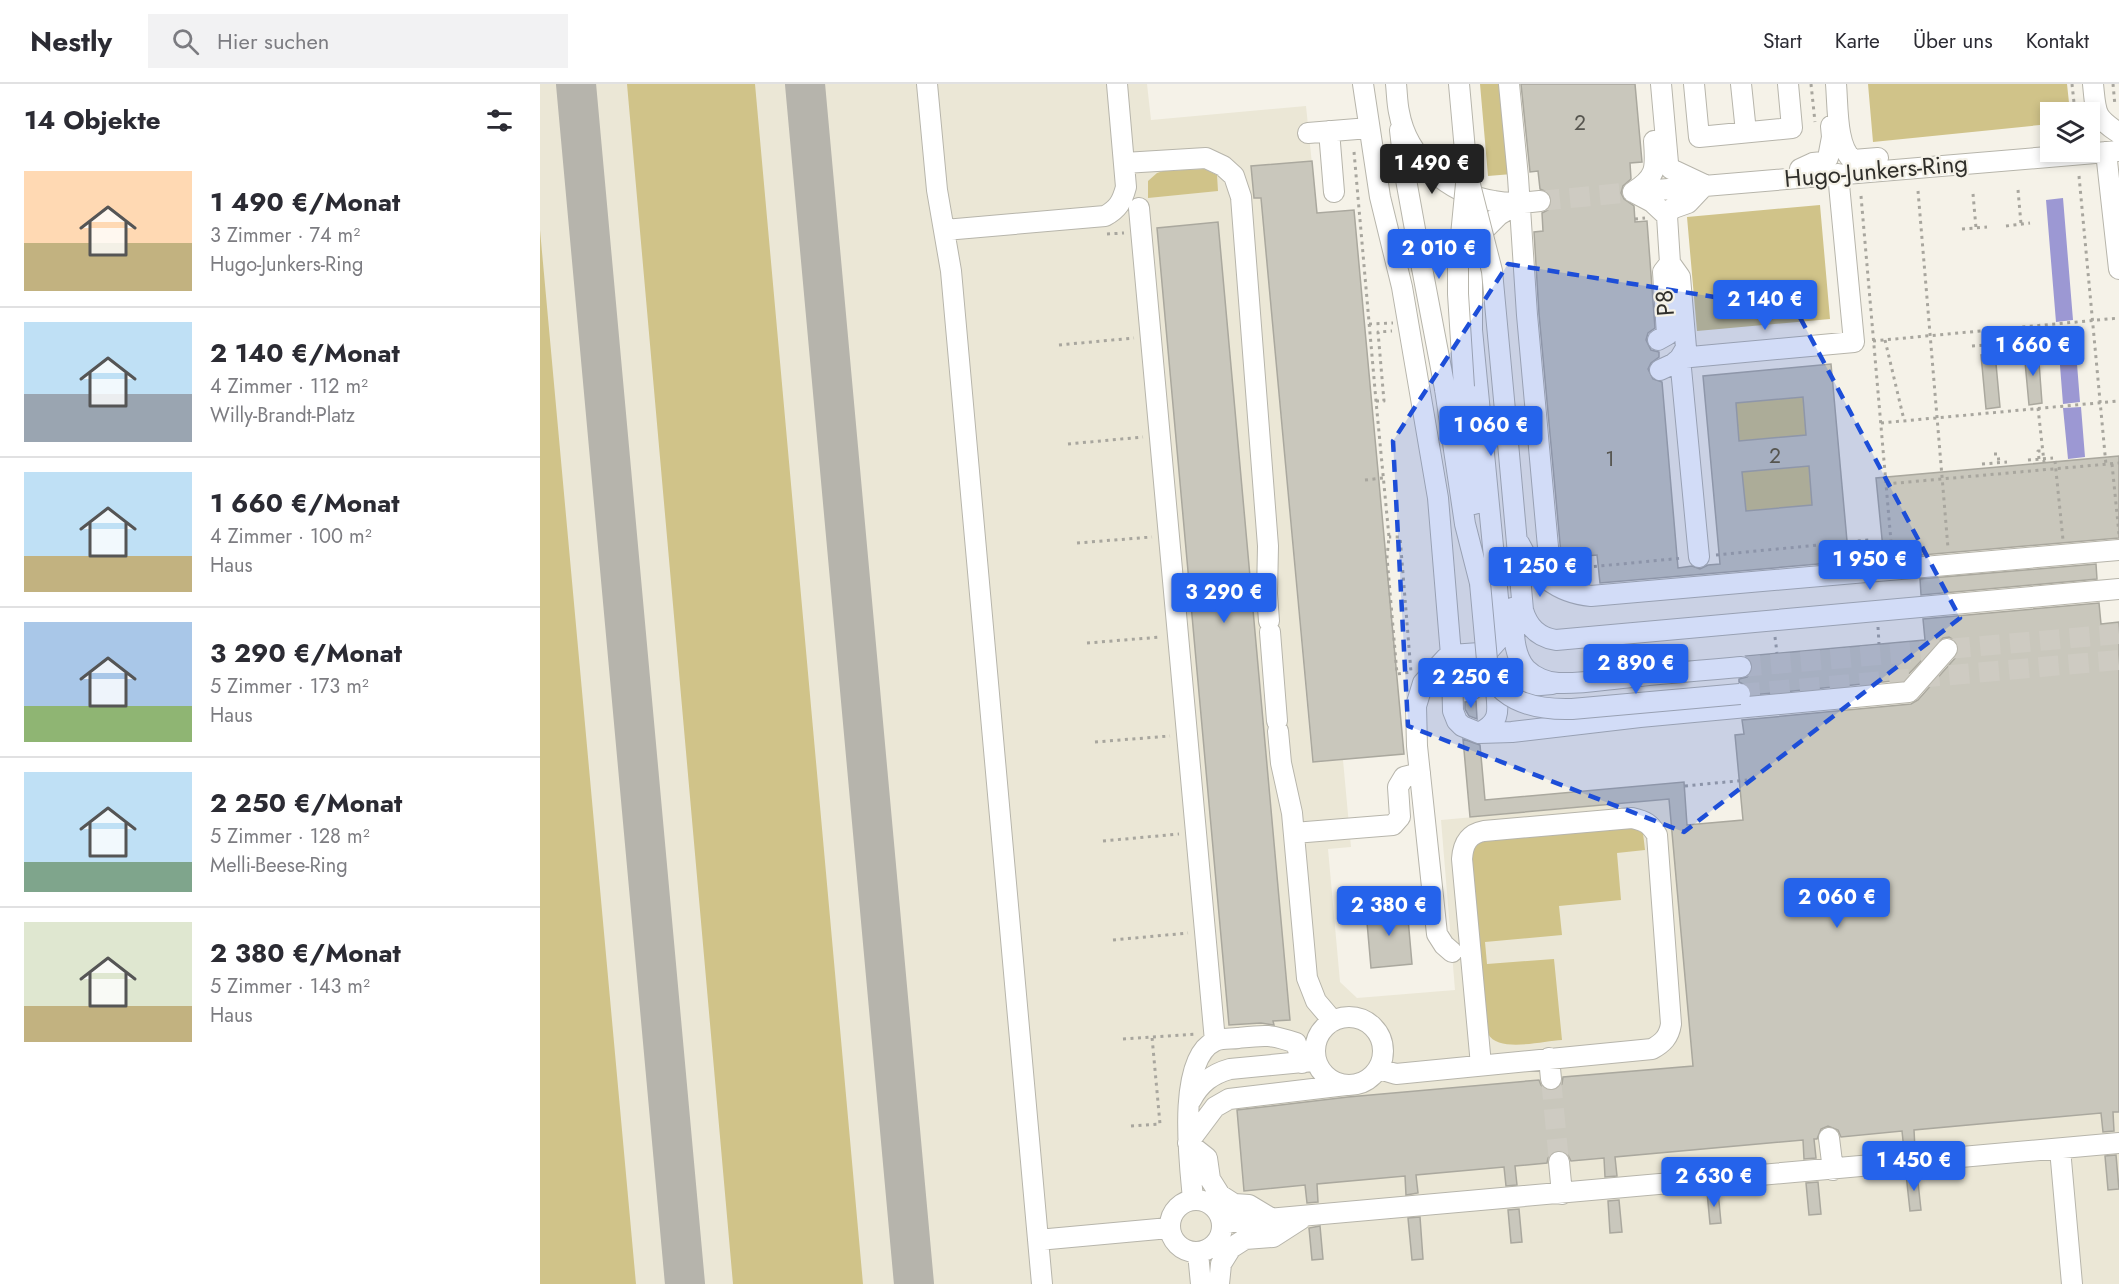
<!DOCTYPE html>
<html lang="de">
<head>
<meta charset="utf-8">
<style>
  :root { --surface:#fff; --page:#f2f2f3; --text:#2b2b33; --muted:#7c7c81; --line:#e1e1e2; --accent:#2563eb }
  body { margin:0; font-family:Jost,sans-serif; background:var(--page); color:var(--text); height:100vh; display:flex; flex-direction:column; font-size:22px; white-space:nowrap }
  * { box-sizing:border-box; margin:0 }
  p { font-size:20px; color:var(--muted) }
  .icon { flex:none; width:33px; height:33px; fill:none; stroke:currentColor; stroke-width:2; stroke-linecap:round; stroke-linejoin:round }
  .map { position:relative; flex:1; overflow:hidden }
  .details { display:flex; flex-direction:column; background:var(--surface); width:540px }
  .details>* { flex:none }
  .fabs { position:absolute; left:1500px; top:18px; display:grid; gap:12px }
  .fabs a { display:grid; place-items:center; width:60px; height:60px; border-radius:0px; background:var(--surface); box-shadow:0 3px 9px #0003; font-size:30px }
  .price { position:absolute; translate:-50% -51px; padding:0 14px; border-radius:6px; background:var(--accent); color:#fff; font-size:20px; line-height:39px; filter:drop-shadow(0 2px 3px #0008) }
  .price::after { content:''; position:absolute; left:50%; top:36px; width:18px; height:14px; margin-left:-9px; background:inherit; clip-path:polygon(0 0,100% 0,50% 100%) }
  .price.active { background:#222; color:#fff }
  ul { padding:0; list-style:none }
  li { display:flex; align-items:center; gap:18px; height:150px; padding:0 24px }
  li+li { border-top:2px solid var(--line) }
  li span { display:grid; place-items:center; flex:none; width:168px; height:120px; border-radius:0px; color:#555 }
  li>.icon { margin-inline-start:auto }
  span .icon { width:72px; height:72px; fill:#fffc; stroke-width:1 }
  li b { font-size:26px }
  h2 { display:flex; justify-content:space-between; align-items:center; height:72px; padding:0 24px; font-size:26px }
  header { display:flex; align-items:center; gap:36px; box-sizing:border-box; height:84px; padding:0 30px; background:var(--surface); border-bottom:2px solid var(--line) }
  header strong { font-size:28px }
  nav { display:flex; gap:33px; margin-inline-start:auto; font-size:21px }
  .search { width:420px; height:54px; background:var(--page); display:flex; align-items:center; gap:15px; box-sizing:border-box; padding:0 21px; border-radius:0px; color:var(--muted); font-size:22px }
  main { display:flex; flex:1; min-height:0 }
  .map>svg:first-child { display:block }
  .built { fill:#ebe7d6 }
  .green { fill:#d0c389 }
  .water { fill:#9c98d3 }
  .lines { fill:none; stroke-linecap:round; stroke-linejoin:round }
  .taxiway { stroke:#b6b4ac; stroke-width:40 }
  .building { fill:#c9c7bc; stroke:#aaa89e; stroke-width:1.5; fill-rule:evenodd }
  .minor-tunnel { stroke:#cecbc2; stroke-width:20; stroke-dasharray:20 10; stroke-linecap:butt }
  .minor-casing { stroke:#b7b5ab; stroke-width:22 }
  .path { stroke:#a8a69e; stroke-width:3; stroke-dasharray:3 4.5; stroke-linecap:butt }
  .minor { stroke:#fff; stroke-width:20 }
  .minor-bridge-casing { stroke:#b7b5ab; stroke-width:22; stroke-linecap:butt }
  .minor-bridge { stroke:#fff; stroke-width:20 }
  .marked { fill:#1d4ed8; fill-opacity:0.2; stroke:#1d4ed8; stroke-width:4.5; stroke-dasharray:12 8; stroke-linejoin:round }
  .labels { text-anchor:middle; stroke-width:4.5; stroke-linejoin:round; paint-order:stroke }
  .number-label { font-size:21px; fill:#56554f }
  .street-label { font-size:24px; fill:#302f2b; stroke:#f5f2e8 }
</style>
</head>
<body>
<header>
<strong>Nestly</strong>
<div class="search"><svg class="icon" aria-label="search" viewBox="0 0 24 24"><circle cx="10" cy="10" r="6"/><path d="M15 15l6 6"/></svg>Hier suchen</div>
<nav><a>Start</a><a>Karte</a><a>Über uns</a><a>Kontakt</a></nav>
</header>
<main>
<section class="details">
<h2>14 Objekte<svg class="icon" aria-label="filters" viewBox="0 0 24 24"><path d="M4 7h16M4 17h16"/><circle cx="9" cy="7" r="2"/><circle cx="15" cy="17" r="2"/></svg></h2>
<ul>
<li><span style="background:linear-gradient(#ffd9b3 60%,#c2b280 0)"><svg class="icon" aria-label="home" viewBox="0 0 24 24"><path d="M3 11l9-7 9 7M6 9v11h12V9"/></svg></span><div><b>1 490 €/Monat</b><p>3 Zimmer · 74 m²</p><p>Hugo-Junkers-Ring</p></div></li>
<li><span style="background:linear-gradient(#bfe0f5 60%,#9aa5b1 0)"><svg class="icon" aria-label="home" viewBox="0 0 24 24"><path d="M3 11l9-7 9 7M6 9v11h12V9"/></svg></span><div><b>2 140 €/Monat</b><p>4 Zimmer · 112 m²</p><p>Willy-Brandt-Platz</p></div></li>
<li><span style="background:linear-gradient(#bfe0f5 70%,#c2b280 0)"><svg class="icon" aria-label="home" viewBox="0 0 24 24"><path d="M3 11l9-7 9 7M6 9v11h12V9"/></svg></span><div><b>1 660 €/Monat</b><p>4 Zimmer · 100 m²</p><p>Haus</p></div></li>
<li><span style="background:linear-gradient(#a9c7e8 70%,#8fb573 0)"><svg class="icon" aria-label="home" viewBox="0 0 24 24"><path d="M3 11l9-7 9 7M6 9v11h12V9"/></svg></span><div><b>3 290 €/Monat</b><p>5 Zimmer · 173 m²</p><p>Haus</p></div></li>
<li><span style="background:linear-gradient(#bfe0f5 75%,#7fa58c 0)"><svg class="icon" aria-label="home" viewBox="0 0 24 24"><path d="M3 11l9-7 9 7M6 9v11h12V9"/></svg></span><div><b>2 250 €/Monat</b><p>5 Zimmer · 128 m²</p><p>Melli-Beese-Ring</p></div></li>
<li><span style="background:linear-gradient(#dfe7d0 70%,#c2b280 0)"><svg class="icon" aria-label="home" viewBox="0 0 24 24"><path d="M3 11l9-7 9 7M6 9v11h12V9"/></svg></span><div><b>2 380 €/Monat</b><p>5 Zimmer · 143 m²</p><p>Haus</p></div></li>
</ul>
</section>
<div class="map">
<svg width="1579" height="1200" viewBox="0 0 1579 1200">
  <rect width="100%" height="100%" fill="#f5f2e8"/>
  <!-- built -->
  <path class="built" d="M0 0H607L611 36 766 22 775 109 723 134 772 678 803 676 811 763 788 765 800 898 817 914 915 906 901 736 1129 715 1132 742 1203 736 1195 651 1579 615V1200H0Z"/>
  <!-- green -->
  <path class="green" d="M87 0H215L323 1200H193Z
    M940 0H976L984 89 948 92Z
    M1328 0H1527L1530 28H1510V40L1333 58Z
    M664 85 677 91 678 107 608 114V97L617 89 623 87Z
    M1280 121 1290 235 1157 247 1147 133Z
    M0 146 96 1200H0Z
    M1263 313 1266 351 1199 357 1196 319Z
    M1269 382 1272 421 1206 427 1202 388Z
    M1091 743 1103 749 1105 766 1077 769 1081 816 1019 822 1022 851 945 858 947 880 1014 875 1022 956C1002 957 959 969 948 950L931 770 935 761 946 756Z"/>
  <!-- water -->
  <path class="water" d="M1523 114 1533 236 1516 238 1506 116Z
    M1534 242 1540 318 1523 320 1517 243Z
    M1541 323 1545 373 1528 375 1523 324Z"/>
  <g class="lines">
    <!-- taxiway -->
    <path class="taxiway" d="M36 0 145 1200
      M265 0 374 1200"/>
  </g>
  <!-- building -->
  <path class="building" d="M981 0H1095L1102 78 1090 79 1091 95 1083 102 1081 109 1084 115 1094 122 1095 138 1107 137 1115 244 1108 249 1106 256 1111 266 1119 268V273L1111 279 1108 285 1113 295 1122 298 1138 484 1152 482 1160 485 1168 481 1180 480 1163 292 1291 280 1308 468 1343 465 1336 394 1579 372V454L1060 499 1057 471 1024 474 1021 470 999 230 994 148 1003 147 1002 129 1008 126 1012 116 1009 109 1000 105 998 87 990 88ZM1263 313 1266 351 1199 357 1196 319ZM1269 382 1272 421 1206 427 1202 388Z
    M772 77 777 129 814 126 864 670 773 678 721 114H714L711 82Z
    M678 138 750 936 733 937 734 941 721 939 689 941 617 144Z
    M1498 265 1502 319 1489 321 1484 267Z
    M1455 269 1460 323 1446 325 1441 271Z
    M1556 480 1557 495 1381 511 1380 495Z
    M1559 519 1561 540 1579 538V1028H1573L1574 1047 1563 1048 1561 1029 1374 1046 1375 1065 1364 1066 1362 1047 1301 1053 1298 1046 1288 1042 1281 1045 1277 1055H1274L1276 1074 1264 1075 1263 1056 1075 1073 1077 1092 1065 1093 1064 1074 1031 1077 1028 1071 1018 1066 1012 1069 1008 1074 1007 1079 975 1082 977 1101 966 1102 964 1083 876 1091 878 1109 866 1111 865 1092 777 1100 778 1118 767 1119 765 1101 704 1107 697 1026 808 1013 999 996 1001 1001 1006 1006 1013 1007 1022 1000 1023 993 1153 982 1129 715 930 733 923 655 940 661 945 716 1144 698 1147 741 1203 736 1195 651 1204 650 1202 636 1371 620 1378 616 1416 573 1419 567 1418 561 1414 556 1409 553 1403 554 1363 596 1212 611 1209 603 1199 598V595L1207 593 1212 588 1211 577 1206 572 1385 556 1383 535Z
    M936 617 937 635 929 632 925 625V618Z
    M867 823 872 880 831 884 826 827Z
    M1576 1071 1579 1105 1568 1106 1565 1072Z
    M1377 1089 1381 1126 1370 1127 1366 1090Z
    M1278 1098 1281 1130 1269 1131 1266 1099Z
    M1178 1107 1181 1139 1170 1140 1167 1108Z
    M1079 1116 1082 1148 1070 1149 1068 1117Z
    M979 1125 982 1158 971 1159 968 1126Z
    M880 1133 883 1175 872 1176 868 1134Z
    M780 1142 783 1175 772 1176 769 1144Z"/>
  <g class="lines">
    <!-- minor-tunnel -->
    <path class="minor-tunnel" d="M1000 117 1093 108
      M1201 583 1579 550
      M1200 610 1579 576
      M1011 995 1019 1078"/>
    <defs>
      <path id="minor" d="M387 0 397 106 411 187 502 1200
        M823 0 840 113 862 203 898 414 912 583 913 627 917 637 922 642 939 649 972 648 1100 633 1369 608 1407 565
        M856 0C857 9 857 19 859 28 867 74 909 110 954 117 969 120 984 119 1000 117
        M919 0 927 89
        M969 0 978 93 987 231 1009 474 1017 485 1023 486
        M1121 0 1128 79 1131 85 1165 101
        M1154 0 1159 53 1252 44 1248 0
        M1201 0 1206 48
        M1296 0C1298 22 1296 63 1313 76L1338 74
        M1553 0C1556 29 1554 33 1579 49
        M860 46 865 90 882 184
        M789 47 794 108
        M768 49 829 44
        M1566 68 1579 185
        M584 79 666 74 683 82 694 92 701 113 728 462 727 510 729 537
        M1260 85 1273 79 1283 78 1288 74 1292 53 1291 42
        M1093 108 1579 67
        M1093 108 1112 118 1127 132 1130 179 1140 193 1146 264 1140 274 1159 473
        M1093 108C1117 93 1116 84 1114 57
        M599 124 675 957
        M1127 132 1131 125 1148 119 1165 101
        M405 146 565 132C578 125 582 118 586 103L577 0
        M1118 256 1127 251 1123 188 1130 179
        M1140 274 1314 258 1298 90
        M1120 286 1133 280 1140 274
        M924 303 934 420
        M905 305 925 440 940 499
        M966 337 983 526C988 543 998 553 1016 556L1579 505
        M979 459C993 489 1017 509 1051 512L1579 466
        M972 524C974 543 972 570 986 585 994 593 1007 599 1019 599 1043 600 1068 595 1092 593 1128 589 1165 586 1201 583
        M730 548 737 637
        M912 583 918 593 933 605
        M979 603 1012 600
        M738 647 741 679 752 729 767 894 776 917 793 937
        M939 649C961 638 958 627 956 606
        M754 749 853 741 860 733 858 703 864 693 880 689
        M912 868 904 861 897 850 877 662 876 622 883 599 906 574 911 571 940 569 950 565 959 555 961 545 932 246V195L937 159 944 146 959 131 979 119
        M775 967a34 34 0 1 1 68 0a34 34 0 1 1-68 0Z
        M1009 974 1011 995
        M839 985 856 990 1112 965C1123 959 1129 953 1131 940L1117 751C1110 740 1106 737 1092 734L944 747C928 750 923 760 922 775L941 981
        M651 1016C660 999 672 990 690 985L773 977
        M1289 1054 1293 1086
        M1520 1065 1532 1200
        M1019 1078 1022 1110
        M653 1115C650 1081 636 975 675 957 681 954 691 955 698 954 725 951 730 950 756 959L762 979
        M630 1142a26 26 0 1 1 52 0a26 26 0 1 1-52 0Z
        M734 1136 709 1121 694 1120 680 1111 670 1095 667 1074 648 1059 675 1023 689 1015 806 1001
        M682 1139 1579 1059
        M498 1156 629 1144
        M658 1169 661 1200
        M679 1200 681 1180 691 1164 705 1155 733 1153 761 1135"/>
    </defs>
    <!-- minor casing -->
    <use href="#minor" class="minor-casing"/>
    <!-- path -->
    <path class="path" d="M1271 0 1275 38
      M1532 0 1535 28
      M1573 0 1575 22
      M814 68 836 317 849 453 847 473 857 590 871 588 860 453H849
      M1539 92 1566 381
      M1478 106 1481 140
      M1378 107 1408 464
      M1433 110 1436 144
      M1321 112 1352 469
      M1095 135 1105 134
      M1466 142 1490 139
      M1422 145 1447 143
      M567 150 584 149
      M829 240 853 239
      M1345 256 1364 336
      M1333 257 1579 234
      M1477 259 1502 257
      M519 261 594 254
      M1432 262 1458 260
      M836 317H844L838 248 852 247
      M1498 324 1504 378
      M1341 339 1579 317
      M528 360 603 353
      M1454 370H1458L1459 379
      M1499 375 1498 367H1503
      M1488 376 1513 374
      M1515 377 1523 456
      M1442 380 1467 378
      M1572 380 1579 450
      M825 396 843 394
      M1346 400 1579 379
      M537 459 612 453
      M1176 471 1329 456
      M1039 484 1143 474
      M1338 543 1339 560
      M1235 553 1237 569
      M547 559 621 553
      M555 658 630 652
      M1145 702 1207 696
      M563 757 639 750
      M573 856 648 849
      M583 955 657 950
      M591 1042 620 1040 612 953"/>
    <!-- minor -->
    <use href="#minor" class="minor"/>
    <defs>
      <path id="minor-bridge" d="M927 89 952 187 966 337
        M882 184 905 305
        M924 303 918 210V182L926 100
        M940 499 948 587C964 620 999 626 1032 625L1200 610"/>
    </defs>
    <!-- minor-bridge casing -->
    <use href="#minor-bridge" class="minor-bridge-casing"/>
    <!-- minor-bridge -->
    <use href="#minor-bridge" class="minor-bridge"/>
  </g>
  <!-- marked area -->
  <path class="marked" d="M968 180 1256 226 1420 534 1144 748 868 642 853 357Z"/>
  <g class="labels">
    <!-- number labels -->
    <g class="number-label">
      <text x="1040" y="46">2</text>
      <text x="1235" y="379">2</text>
      <text x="1070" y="382">1</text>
    </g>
    <!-- street labels -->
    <g class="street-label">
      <text transform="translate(1336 87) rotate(-5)" y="8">Hugo-Junkers-Ring</text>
      <text transform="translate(1125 219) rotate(-94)" y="8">P8</text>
    </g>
  </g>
</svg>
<div class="fabs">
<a><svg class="icon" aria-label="layers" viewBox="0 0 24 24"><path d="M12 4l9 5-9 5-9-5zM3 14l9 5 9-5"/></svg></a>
</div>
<b class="price active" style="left:892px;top:111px">1 490 €</b>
<b class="price" style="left:899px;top:196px">2 010 €</b>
<b class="price" style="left:1225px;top:247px">2 140 €</b>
<b class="price" style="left:1493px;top:293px">1 660 €</b>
<b class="price" style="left:951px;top:373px">1 060 €</b>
<b class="price" style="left:1330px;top:507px">1 950 €</b>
<b class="price" style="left:1000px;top:514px">1 250 €</b>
<b class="price" style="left:684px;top:540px">3 290 €</b>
<b class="price" style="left:1096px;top:611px">2 890 €</b>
<b class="price" style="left:931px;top:625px">2 250 €</b>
<b class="price" style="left:1297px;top:845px">2 060 €</b>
<b class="price" style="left:849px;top:853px">2 380 €</b>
<b class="price" style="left:1374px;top:1108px">1 450 €</b>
<b class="price" style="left:1174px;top:1124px">2 630 €</b>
</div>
</main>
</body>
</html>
